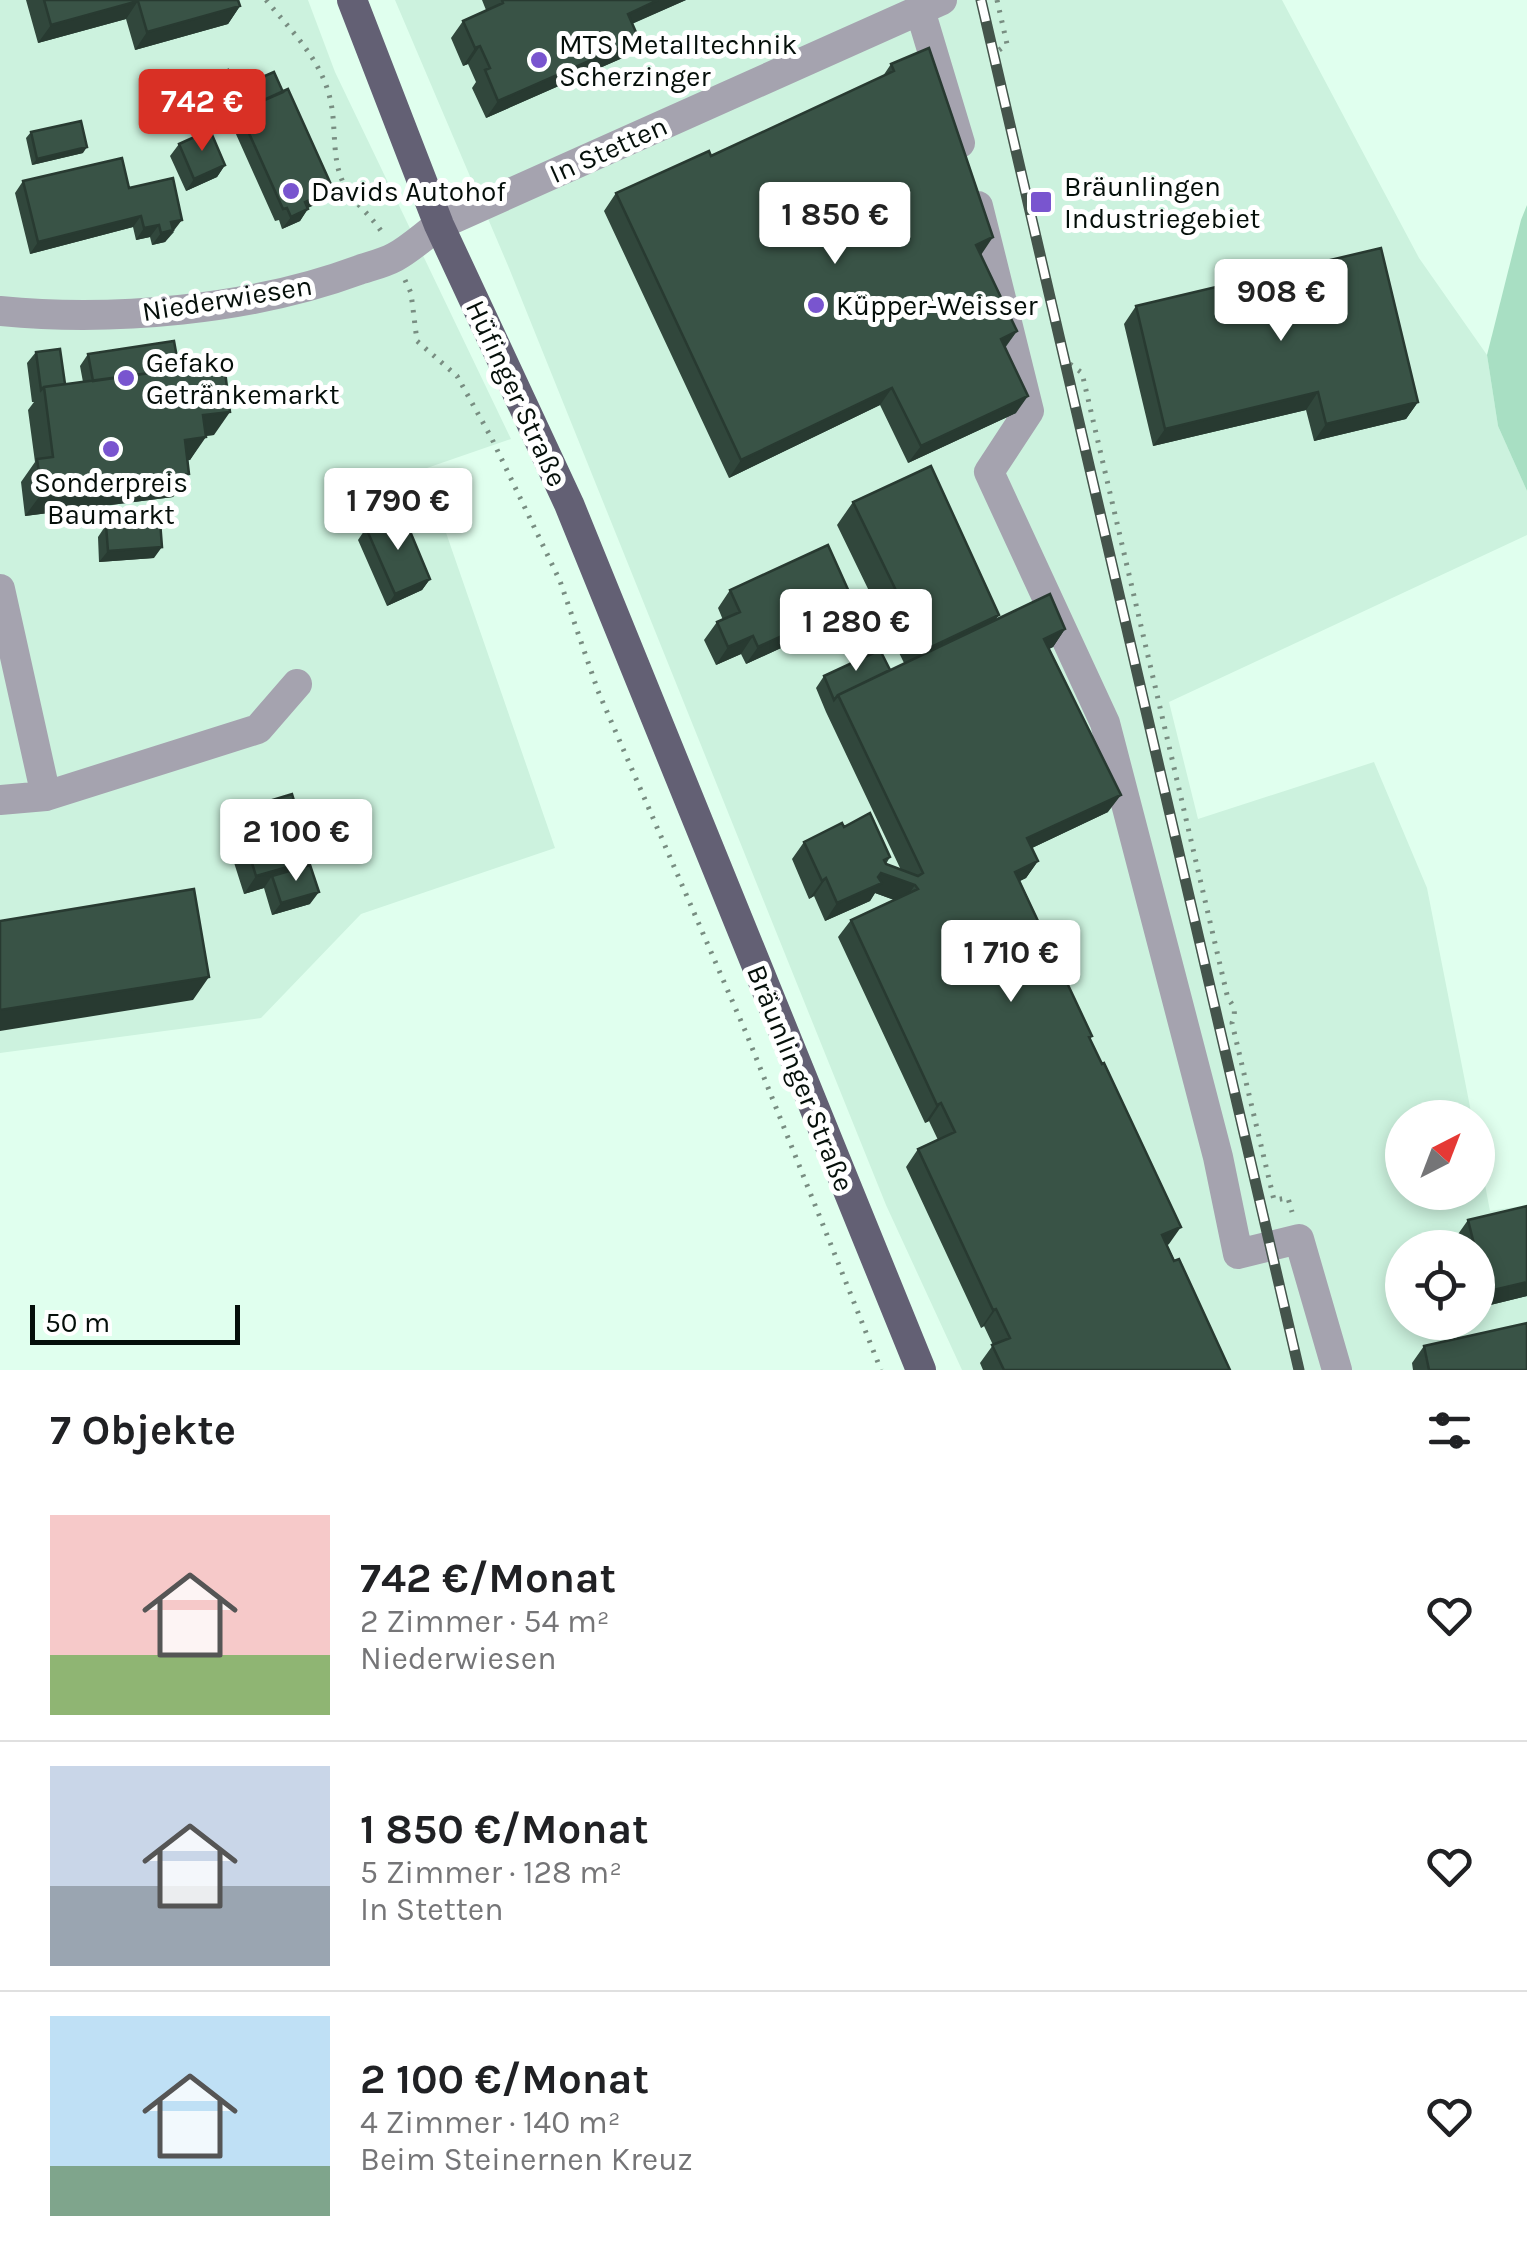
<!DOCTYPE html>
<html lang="de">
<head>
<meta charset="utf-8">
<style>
  :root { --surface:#fff; --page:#f6f6f6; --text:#202124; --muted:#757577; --line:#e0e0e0; --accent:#d93025 }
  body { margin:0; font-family:Karla,sans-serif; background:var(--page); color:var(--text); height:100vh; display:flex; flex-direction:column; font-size:38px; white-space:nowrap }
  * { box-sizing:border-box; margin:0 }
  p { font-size:32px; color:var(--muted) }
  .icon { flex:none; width:55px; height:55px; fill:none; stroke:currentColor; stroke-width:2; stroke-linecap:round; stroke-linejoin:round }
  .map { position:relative; height:1370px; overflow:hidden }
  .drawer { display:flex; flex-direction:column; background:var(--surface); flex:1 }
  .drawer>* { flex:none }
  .needle { width:65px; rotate:42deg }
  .buttons { position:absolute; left:1385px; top:1100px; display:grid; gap:20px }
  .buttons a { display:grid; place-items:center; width:110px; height:110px; border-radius:50%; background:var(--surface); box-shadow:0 5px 15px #0003; font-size:50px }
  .scale { position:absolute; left:30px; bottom:25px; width:210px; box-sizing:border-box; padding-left:10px; border:5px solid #050f0a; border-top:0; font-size:28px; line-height:35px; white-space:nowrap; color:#050f0a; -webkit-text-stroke:8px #fff; paint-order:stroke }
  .price { position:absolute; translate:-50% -85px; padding:0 22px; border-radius:10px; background:#fff; color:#222; font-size:32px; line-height:65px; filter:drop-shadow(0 2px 5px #0008) }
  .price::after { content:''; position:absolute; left:50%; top:60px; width:30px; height:22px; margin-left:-15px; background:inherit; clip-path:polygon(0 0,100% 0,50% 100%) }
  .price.selected { background:var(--accent); color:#fff }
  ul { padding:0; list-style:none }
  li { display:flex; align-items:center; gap:30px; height:250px; padding:0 50px }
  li+li { border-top:2px solid var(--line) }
  li span { display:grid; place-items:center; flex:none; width:280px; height:200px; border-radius:0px; color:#555 }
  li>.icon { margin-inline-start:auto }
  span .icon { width:120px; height:120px; fill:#fffc; stroke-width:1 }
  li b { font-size:42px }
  h2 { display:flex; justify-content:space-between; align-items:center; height:120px; padding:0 50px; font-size:42px }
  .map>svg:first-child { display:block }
  .built { fill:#ccf2de; fill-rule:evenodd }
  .green { fill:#a8dfc3 }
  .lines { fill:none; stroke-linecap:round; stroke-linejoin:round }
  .path { stroke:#788d81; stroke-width:5; stroke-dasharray:2.5 8; stroke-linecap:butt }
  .minor { stroke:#a5a3af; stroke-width:30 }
  .major { stroke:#636074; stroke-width:30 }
  .rail-casing { stroke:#44544b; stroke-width:11 }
  .rail { stroke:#fff; stroke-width:8; stroke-dasharray:22; stroke-linecap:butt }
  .wall { fill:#31473c }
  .shaded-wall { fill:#283a31 }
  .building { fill:#395346; stroke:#283a31; stroke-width:2.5 }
  .poi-dot { fill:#7955cf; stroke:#fff; stroke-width:4 }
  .labels { text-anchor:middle; stroke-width:10; stroke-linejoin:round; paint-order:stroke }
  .poi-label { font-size:28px; fill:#050f0a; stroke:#fff; text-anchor:start }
  .street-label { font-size:28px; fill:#050f0a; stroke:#fff }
</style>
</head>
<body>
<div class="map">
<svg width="1527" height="1370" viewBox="0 0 1527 1370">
  <rect width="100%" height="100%" fill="#e0ffee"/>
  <!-- built -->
  <path class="built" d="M0 0H308L335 72 511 439 424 469 555 848 361 914 261 1018 0 1053Z
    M395 0H1282L1419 258 1487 355 1498 426 1527 491V535L1169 702 1198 819 1374 762 1427 888 1472 1117 1402 1118V1192H1478V1148L1490 1211 1527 1205V1370H962L886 1205 509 268ZM1402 1248H1478V1322H1402Z"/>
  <!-- green -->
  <path class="green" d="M1527 205V491L1498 426 1487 355 1521 220Z"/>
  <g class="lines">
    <!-- path -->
    <path class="path" d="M266 0C292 32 323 61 331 103 336 127 332 157 342 180 351 202 371 214 383 234
      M997 0 1007 44 998 51
      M405 280 411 293 417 341 457 376 491 437 560 581 598 691 747 1035 881 1370
      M1070 364 1082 373 1228 999C1235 1007 1236 1012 1232 1023L1274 1200 1288 1198 1292 1212"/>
    <!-- minor -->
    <path class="minor" d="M920 10 960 143
      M978 206 1029 411 989 472 1105 723 1218 1157 1238 1254 1299 1239 1337 1370
      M0 311C114 322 251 310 359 270 371 266 384 263 395 257 410 249 425 235 439 225L942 0
      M0 589 46 796
      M0 800 46 796 258 729 297 684"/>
    <!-- major -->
    <path class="major" d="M352 0 439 225 569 504 921 1370"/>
    <defs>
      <path id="rail" d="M981 0 1299 1370"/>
    </defs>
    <!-- rail casing -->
    <use href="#rail" class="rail-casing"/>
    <!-- rail -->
    <use href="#rail" class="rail"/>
  </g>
  <!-- wall -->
  <path class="wall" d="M26 0H238L240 6 228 24 135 50 126 19 38 43Z
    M482 0H686L632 24 639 39 627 56 486 118 472 88 476 82 468 64 463 66 451 38 463 21 486 10Z
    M891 64 1017 331 1005 348 1016 413 908 463 880 405 729 478 604 211 616 193 711 156 883 76Z
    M216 76 235 87 231 93 219 98 212 82Z
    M251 82 325 200 308 208 300 221 282 229 279 220 275 221 231 123 239 111 254 105 246 88Z
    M31 132 83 153 32 165 26 138Z
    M179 144 225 165 217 177 186 191 170 156Z
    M23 181 129 188 174 232 165 242 152 245 150 237 136 240 133 227 30 254 15 193Z
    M1136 306 1418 402 1406 419 1314 441 1306 410 1153 446 1124 324Z
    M36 352 65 384 83 382 80 366 88 354 179 369 214 435 205 436 190 460H188L189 474 173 497 25 516 21 482 35 462 28 410 34 402H32L27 363Z
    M853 502 996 620 1065 629 1053 647 1049 649 1108 812 1032 848 1038 861 1026 878 1020 881 1092 1036 1090 1039 1169 1244 1167 1245 1230 1370H983L980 1363 993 1345 984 1326 981 1328 906 1167 918 1149 938 1140 929 1121 925 1123 838 937 851 920 894 900 875 893 870 901 825 921 814 896 809 899 792 859 804 842 844 827 890 857 886 864 901 870 826 712 816 688 824 676 890 670 904 663 837 525Z
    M106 525 154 558 99 562 98 537Z
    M366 528 430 579 422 590 387 606 358 540Z
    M730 590 854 603 842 620 746 664 741 654 716 665 704 640 717 622 723 620 718 608Z
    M236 811 312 860 308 865 310 904 272 915 264 888 244 894 223 828Z
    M1527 1206V1296L1478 1308V1248H1458L1456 1237 1468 1220Z
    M1424 1346 1527 1370H1413L1412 1363Z"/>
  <!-- shaded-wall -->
  <path class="shaded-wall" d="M658 0H686L615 31 628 14Z
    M138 1 126 19 38 43 51 25Z
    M240 6 228 24 135 50 147 32Z
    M639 39 627 56 486 118 498 101Z
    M480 46 468 64 463 66 475 48Z
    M235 87 231 93 219 98 223 92Z
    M87 147 83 153 32 165 37 159Z
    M225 165 217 177 186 191 194 179Z
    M333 189 325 200 296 213 305 202Z
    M308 209 300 221 282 229 291 217Z
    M141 216 133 227 30 254 38 242Z
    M182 220 165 242 152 245 161 233 171 222Z
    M159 225 150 237 136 240 144 228Z
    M993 237 981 255 976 245Z
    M1017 331 1004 348 1001 339Z
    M892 388 880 405 729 478 741 460Z
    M1318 392 1306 410 1153 446 1165 429Z
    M1028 396 1016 413 908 463 921 446Z
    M1418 402 1406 419 1314 441 1326 424Z
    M230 412 214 435 187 438 203 415Z
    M206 437 190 460 169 463 185 440Z
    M189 474 173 497 25 516 42 493Z
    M162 547 154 558 99 562 108 551Z
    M430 579 422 590 387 606 395 594Z
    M854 603 842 620 746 664 758 647Z
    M999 615 983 637 909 673 925 650Z
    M1065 629 1053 647 1032 657 1044 639Z
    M753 636 741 654 716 665 728 647Z
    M1121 795 1108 812 1015 856 1027 838Z
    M312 860 300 877 272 876 264 888 244 894 256 876Z
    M1038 861 1026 878 1003 889 1015 872Z
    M881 873 915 885 903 903 875 893 870 901 825 921 837 903Z
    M826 878 814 896 809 899 822 881Z
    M319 892 310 904 272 915 281 903Z
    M209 977 193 1000 0 1031V1010Z
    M941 1103 929 1121 925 1123 937 1105Z
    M1181 1227 1169 1244 1150 1253 1162 1235Z
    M1527 1282V1296L1478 1308V1302L1485 1292Z
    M996 1309 984 1326 981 1328 993 1310Z"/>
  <!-- building -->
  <path class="building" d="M44 0H238L240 6 147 32 138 1 51 25Z
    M502 0H658L628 14 639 39 498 101 485 70 490 68 480 46 475 48 463 21 503 3Z
    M929 48 993 237 976 245 1017 331 1001 339 1028 396 921 446 892 388 741 460 616 193 709 151 711 156 894 71 891 64Z
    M228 70 235 87 223 92 216 76Z
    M274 72 283 92 260 102 251 82Z
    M288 89 333 189 305 202 308 209 291 217 287 208 283 209 239 111Z
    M81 121 87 147 37 159 31 132Z
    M210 130 225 165 194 179 179 144Z
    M122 158 129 188 173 178 182 220 171 222 173 230 161 233 159 225 144 228 141 216 38 242 23 181Z
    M1381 248 1418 402 1326 424 1318 392 1165 429 1136 306Z
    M174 341 179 369 93 381 88 354Z
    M60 349 65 384 44 387 41 390 36 352Z
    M224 363 230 412 203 415 206 437 185 440 189 474 42 493 37 459 53 457 44 387Z
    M931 466 999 615 925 650 853 502Z
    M402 512 430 579 395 594 366 528Z
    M160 521 162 547 108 551 106 525Z
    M828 545 854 603 758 647 753 636 728 647 717 622 740 612 730 590Z
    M1050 594 1065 629 1044 639 1121 795 1027 838 1038 861 1015 872 1092 1036 1089 1037 1102 1064 1104 1063 1181 1227 1162 1235 1174 1261 1179 1259 1230 1370H1004L992 1345 1010 1338 996 1309 993 1310 918 1149 955 1132 941 1103 937 1105 851 920 918 889 915 885 881 873 878 877 882 883 837 903 826 878 822 881 804 842 842 823 844 827 870 813 890 857 884 860 886 864 918 876 923 873 838 695Z
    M880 650 890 670 838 695 834 700 824 676Z
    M292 794 312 860 256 876 236 811Z
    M310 865 319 892 281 903 272 876Z
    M194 889 209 977 0 1010V921Z
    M1527 1206V1282L1485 1292 1478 1260V1248H1475L1468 1220Z
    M1527 1323V1370H1429L1424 1346Z"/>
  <!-- markers -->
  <g class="poi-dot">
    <circle cx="539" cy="60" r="10"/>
    <circle cx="291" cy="191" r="10"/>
    <rect x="1029" y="190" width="24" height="24" rx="5"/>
    <circle cx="816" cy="305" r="10"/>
    <circle cx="126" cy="378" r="10"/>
    <circle cx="111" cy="449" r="10"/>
  </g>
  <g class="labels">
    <!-- poi labels -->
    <g class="poi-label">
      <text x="559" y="54">MTS Metalltechnik<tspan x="559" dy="32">Scherzinger</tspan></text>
      <text x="1064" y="196">Bräunlingen<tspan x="1064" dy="32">Industriegebiet</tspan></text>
      <text x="311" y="201">Davids Autohof</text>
      <text x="836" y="315">Küpper-Weisser</text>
      <text x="146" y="372">Gefako<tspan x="146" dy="32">Getränkemarkt</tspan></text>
      <text x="111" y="492" text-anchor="middle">Sonderpreis<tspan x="111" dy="32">Baumarkt</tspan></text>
    </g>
    <!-- street labels -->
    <g class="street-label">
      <text transform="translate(608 149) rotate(-24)" y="10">In Stetten</text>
      <text transform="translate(227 298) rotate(-9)" y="10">Niederwiesen</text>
      <text transform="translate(517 393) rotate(65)" y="10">Hüfinger Straße</text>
      <text transform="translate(801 1078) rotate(68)" y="10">Bräunlinger Straße</text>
    </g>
  </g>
</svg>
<div class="buttons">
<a><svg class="needle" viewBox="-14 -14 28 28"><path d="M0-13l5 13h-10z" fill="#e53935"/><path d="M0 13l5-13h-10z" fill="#757577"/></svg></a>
<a><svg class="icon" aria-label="locate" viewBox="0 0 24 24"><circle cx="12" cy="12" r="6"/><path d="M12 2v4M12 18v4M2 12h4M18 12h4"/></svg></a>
</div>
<div class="scale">50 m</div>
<b class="price selected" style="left:202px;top:154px">742 €</b>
<b class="price" style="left:835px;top:267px">1 850 €</b>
<b class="price" style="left:1281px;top:344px">908 €</b>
<b class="price" style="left:398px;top:553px">1 790 €</b>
<b class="price" style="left:856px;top:674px">1 280 €</b>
<b class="price" style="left:296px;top:884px">2 100 €</b>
<b class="price" style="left:1011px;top:1005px">1 710 €</b>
</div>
<section class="drawer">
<h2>7 Objekte<svg class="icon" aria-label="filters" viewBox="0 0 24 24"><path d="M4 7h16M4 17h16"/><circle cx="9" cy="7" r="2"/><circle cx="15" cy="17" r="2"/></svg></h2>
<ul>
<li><span style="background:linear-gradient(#f6c9c9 70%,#8fb573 0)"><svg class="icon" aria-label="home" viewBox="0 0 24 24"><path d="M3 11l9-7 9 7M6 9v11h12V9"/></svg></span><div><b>742 €/Monat</b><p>2 Zimmer · 54 m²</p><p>Niederwiesen</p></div><svg class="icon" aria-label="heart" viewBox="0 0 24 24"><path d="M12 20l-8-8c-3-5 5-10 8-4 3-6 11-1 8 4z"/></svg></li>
<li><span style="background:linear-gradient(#c9d6e8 60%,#9aa5b1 0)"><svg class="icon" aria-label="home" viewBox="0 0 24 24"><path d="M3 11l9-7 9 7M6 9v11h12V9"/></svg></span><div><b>1 850 €/Monat</b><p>5 Zimmer · 128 m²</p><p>In Stetten</p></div><svg class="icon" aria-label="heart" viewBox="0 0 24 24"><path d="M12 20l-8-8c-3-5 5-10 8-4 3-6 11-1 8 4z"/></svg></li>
<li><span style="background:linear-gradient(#bfe0f5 75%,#7fa58c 0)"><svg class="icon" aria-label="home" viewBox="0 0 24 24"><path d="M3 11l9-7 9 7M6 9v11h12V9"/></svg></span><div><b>2 100 €/Monat</b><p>4 Zimmer · 140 m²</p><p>Beim Steinernen Kreuz</p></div><svg class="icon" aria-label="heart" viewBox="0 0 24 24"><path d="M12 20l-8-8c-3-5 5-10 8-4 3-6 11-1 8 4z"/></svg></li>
</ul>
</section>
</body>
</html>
